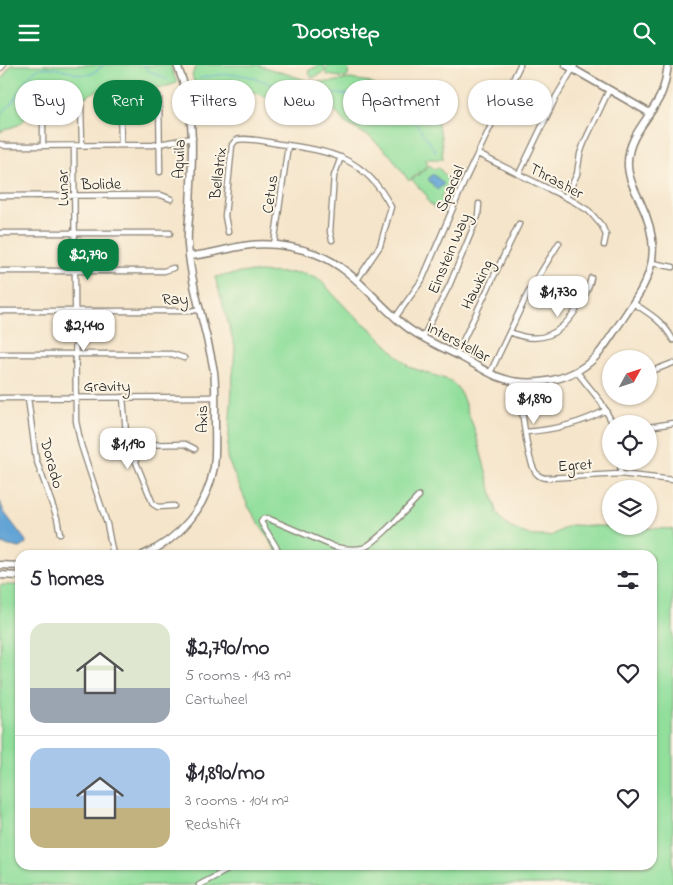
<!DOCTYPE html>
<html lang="en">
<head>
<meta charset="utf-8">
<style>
  :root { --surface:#fff; --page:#f2f2f3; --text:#2b2b33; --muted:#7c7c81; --line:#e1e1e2; --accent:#0b8043 }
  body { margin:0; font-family:"Indie Flower",sans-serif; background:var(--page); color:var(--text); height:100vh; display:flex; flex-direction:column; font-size:19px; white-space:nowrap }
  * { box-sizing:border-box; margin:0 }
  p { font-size:16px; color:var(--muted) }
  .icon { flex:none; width:28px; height:28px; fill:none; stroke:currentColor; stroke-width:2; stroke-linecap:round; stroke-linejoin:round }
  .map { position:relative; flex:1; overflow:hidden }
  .panel { position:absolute; left:15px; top:485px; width:642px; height:320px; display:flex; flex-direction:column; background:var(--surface); border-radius:15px; box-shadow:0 1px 4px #0004 }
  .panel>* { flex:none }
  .hud { position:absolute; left:15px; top:15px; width:644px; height:45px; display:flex; gap:10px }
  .needle { width:32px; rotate:50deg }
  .tools { position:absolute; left:602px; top:285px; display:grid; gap:10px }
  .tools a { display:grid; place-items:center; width:55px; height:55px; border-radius:50%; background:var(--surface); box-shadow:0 1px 4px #0004; font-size:25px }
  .price { position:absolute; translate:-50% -42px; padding:0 11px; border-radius:10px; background:#fff; color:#222; font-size:16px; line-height:32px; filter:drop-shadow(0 1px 2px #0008) }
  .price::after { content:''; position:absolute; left:50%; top:30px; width:15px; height:11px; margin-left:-8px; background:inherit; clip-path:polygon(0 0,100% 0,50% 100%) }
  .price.on { background:var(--accent); color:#fff }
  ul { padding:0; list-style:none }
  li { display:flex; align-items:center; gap:15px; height:125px; padding:0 15px }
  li+li { border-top:1px solid var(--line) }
  li span { display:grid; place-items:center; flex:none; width:140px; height:100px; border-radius:15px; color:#555 }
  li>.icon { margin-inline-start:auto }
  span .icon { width:60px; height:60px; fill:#fffc; stroke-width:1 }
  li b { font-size:21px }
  h2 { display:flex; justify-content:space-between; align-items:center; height:60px; padding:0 15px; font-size:21px }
  .pill { padding:0 18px; border-radius:22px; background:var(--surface); box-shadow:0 1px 4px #0004; font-size:18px; line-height:45px }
  .pill.on { background:var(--accent); color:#fff }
  header { display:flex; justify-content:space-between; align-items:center; height:65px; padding:0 15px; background:var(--accent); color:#fff; font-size:22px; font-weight:700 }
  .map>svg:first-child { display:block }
  .green { fill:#92df9c; stroke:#577e5c }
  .water { fill:#63a4d6; stroke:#406079 }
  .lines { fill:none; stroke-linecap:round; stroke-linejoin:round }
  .stream { stroke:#63a4d6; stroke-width:1 }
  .street-casing { stroke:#888074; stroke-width:7 }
  .secondary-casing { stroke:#888074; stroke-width:9 }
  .primary-casing { stroke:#888074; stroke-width:9 }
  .street { stroke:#fff; stroke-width:4.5 }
  .secondary { stroke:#fff; stroke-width:6 }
  .primary { stroke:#fff; stroke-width:7 }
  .labels { text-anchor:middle; stroke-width:4; stroke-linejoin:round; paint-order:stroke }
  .street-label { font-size:16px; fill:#1c1c1c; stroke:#fcf5e5 }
</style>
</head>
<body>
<header><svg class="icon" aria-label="menu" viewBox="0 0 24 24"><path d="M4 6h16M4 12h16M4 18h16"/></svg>Doorstep<svg class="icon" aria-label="search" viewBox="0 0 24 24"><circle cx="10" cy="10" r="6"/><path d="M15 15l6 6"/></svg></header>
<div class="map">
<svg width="673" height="820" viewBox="0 0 673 820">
  <rect width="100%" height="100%" fill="#fcf5e5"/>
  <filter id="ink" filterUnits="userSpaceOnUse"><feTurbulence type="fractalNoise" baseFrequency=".02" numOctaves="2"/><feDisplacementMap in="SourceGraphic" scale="10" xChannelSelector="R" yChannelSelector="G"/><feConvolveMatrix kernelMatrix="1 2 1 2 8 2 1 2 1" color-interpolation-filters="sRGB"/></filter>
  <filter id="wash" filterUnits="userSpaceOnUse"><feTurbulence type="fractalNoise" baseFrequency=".0096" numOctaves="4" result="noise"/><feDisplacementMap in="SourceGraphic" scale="20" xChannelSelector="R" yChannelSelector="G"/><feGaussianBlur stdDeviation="1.12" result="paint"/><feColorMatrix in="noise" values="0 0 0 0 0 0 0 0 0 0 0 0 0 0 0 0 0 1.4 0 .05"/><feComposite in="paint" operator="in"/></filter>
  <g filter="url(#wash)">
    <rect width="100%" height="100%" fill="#f5e5cb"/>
    <!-- green -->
    <path class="green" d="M11 0H170L177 18C152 28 126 21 100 25 92 26 90 32 79 33 68 33 55 32 44 35L20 59 0 67V27L2 24 0 17Z
      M201 0H258L309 16 330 17 350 14 365 16 390 26 412 31 423 37 435 50 441 71 443 94H426L428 100 409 116 391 91 370 72 345 58 333 43 316 45 299 40 278 37 256 28 241 25 230 26 215 31 213 24C197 26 197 25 192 10L196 2Z
      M319 0H323L326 5 328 0H349L348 11 346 13 327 10 326 6 312 13 308 6Z
      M203 28 205 39 196 41 194 30Z
      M430 100 435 105 438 102 452 118 449 120 450 122 440 132 445 136 436 145 426 134 428 132 412 115Z
      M247 207 304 208 320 215 349 246 372 265 409 302 451 316 460 326 475 366 497 447 503 457 511 463 532 471H551L570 460 673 464V820H0V520H20V800H652V490H279L248 441 227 393 235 282 215 212Z"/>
    <!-- water -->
    <path class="water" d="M433 109 444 119 437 125 428 114Z
      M0 436 4 447 26 476 25 480 20 483 0 479Z"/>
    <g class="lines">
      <!-- stream -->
      <path class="stream" d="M143 0 151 7 168 15
        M199 13C213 11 227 8 241 10 260 13 278 23 296 27 310 30 325 28 339 29 366 30 393 37 413 56 422 65 429 77 436 87
        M0 49C20 37 20 10 41 3 61 0 75 13 91 9 95 7 100 3 104 0"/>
    </g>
  </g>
  <g filter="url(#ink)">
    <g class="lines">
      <defs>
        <path id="street" d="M0 79 6 81 153 80 193 73
          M121 80 120 30 123 28H156L159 32 160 107
          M43 81V43L47 37 81 38 82 80
          M74 81 76 356 81 380 107 459 113 490
          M478 89 573 136 589 146 602 161 606 170 604 180
          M519 109 556 32 575 0
          M0 131 161 130 171 134
          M566 132 577 109 580 89 584 78 609 25
          M228 167 225 151 232 80 236 75C249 72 266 77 279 79 331 86 365 92 391 142L380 181 357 215
          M0 168H170
          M332 175 330 167 334 111 341 92
          M274 180 288 80
          M652 198 673 202
          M0 206H164L173 203
          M633 238C649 248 664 257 673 275
          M0 246H191L200 244
          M395 253 422 215 465 115 520 0
          M510 267C541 281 561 269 578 242 584 232 589 224 591 213
          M423 272 450 219 478 151 479 139
          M0 289H172L184 293
          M456 290 519 159
          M577 307 601 337 613 359
          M490 308 528 228 559 178
          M649 309 652 306 673 298
          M519 316C521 334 526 398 537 409 540 412 543 413 547 413L620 409 673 415
          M123 332 126 368 129 380 153 439 158 442 174 441
          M0 333 215 332
          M28 333 36 394 57 453 60 469
          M649 362 673 358
          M525 367C554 365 580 359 606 345
          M129 380 185 379 195 384
          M620 409 621 396
          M281 490 261 457 263 454 267 453 335 482C345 484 353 485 363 483 377 478 407 443 419 431
          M199 820 237 800"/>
        <path id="secondary" d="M566 0 650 48
          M189 191C208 190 225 184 243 181 267 177 293 181 316 189 353 203 374 236 404 260 421 274 442 282 461 292 473 298 484 306 496 311 530 325 576 316 600 287 607 278 613 268 620 258 631 241 644 224 650 204 657 181 650 157 640 136 634 124 627 110 628 96 629 72 646 57 657 37 664 26 666 13 668 0
          M143 490C180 474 207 442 214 402 216 387 215 371 215 356 215 340 216 323 214 307 207 265 191 223 188 180 187 168 189 155 190 142 192 92 197 48 177 0
          M0 500 20 501
          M0 510 20 511"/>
        <path id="primary" d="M0 2 2 0"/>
      </defs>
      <!-- street casing -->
      <use href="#street" class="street-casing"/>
      <!-- secondary casing -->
      <use href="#secondary" class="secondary-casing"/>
      <!-- primary casing -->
      <use href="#primary" class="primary-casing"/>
      <!-- street -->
      <use href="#street" class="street"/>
      <!-- secondary -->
      <use href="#secondary" class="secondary"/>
      <!-- primary -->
      <use href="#primary" class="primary"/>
    </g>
  </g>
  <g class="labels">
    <!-- street labels -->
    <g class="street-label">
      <text transform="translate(178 94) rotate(-88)" y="6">Aquila</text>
      <text transform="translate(217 108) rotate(-83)" y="6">Bellatrix</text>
      <text transform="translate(557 115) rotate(28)" y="6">Thrasher</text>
      <text transform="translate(101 118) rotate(-1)" y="6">Bolide</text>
      <text transform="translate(62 123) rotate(-91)" y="6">Lunar</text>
      <text transform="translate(449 123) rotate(-66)" y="6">Spacial</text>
      <text transform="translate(269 129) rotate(-82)" y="6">Cetus</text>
      <text transform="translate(448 188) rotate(-67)" y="6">Einstein Way</text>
      <text transform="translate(476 219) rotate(-64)" y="6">Hawking</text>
      <text transform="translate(175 233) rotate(-1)" y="6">Ray</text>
      <text transform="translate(459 276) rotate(28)" y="6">Interstellar</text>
      <text x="107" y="326">Gravity</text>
      <text transform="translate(201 354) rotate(-90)" y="6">Axis</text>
      <text transform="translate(53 398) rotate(75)" y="6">Dorado</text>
      <text transform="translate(575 399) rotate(-4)" y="6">Egret</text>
    </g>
  </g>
</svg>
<div class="tools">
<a><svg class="needle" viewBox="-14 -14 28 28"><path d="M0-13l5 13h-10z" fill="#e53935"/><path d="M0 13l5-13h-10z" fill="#7c7c81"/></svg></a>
<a><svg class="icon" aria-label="locate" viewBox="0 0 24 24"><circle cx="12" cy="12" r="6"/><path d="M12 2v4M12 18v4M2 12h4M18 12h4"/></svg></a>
<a><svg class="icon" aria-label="layers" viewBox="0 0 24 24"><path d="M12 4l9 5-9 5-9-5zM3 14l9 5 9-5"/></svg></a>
</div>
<b class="price on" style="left:88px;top:216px">$2,790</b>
<b class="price" style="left:558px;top:253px">$1,730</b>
<b class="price" style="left:84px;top:287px">$2,440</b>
<b class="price" style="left:534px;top:360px">$1,890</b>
<b class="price" style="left:128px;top:405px">$1,190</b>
<div class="hud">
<a class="pill">Buy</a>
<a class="pill on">Rent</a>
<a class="pill">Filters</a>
<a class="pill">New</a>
<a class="pill">Apartment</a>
<a class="pill">House</a>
</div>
<section class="panel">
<h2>5 homes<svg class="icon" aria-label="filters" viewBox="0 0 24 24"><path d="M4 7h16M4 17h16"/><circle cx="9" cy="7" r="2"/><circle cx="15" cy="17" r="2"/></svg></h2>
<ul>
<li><span style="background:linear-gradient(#dfe7d0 65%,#9aa5b1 0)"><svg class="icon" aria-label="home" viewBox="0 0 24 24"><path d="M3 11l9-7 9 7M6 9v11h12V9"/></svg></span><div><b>$2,790/mo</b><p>5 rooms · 143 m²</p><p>Cartwheel</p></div><svg class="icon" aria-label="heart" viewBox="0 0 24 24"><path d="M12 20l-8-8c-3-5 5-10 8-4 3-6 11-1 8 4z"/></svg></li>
<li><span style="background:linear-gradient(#a9c7e8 60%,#c2b280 0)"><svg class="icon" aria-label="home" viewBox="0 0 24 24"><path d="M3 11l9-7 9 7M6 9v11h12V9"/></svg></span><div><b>$1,890/mo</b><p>3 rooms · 104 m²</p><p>Redshift</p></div><svg class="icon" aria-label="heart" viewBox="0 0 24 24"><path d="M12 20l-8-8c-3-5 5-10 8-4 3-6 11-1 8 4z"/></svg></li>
</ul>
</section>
</div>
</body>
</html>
